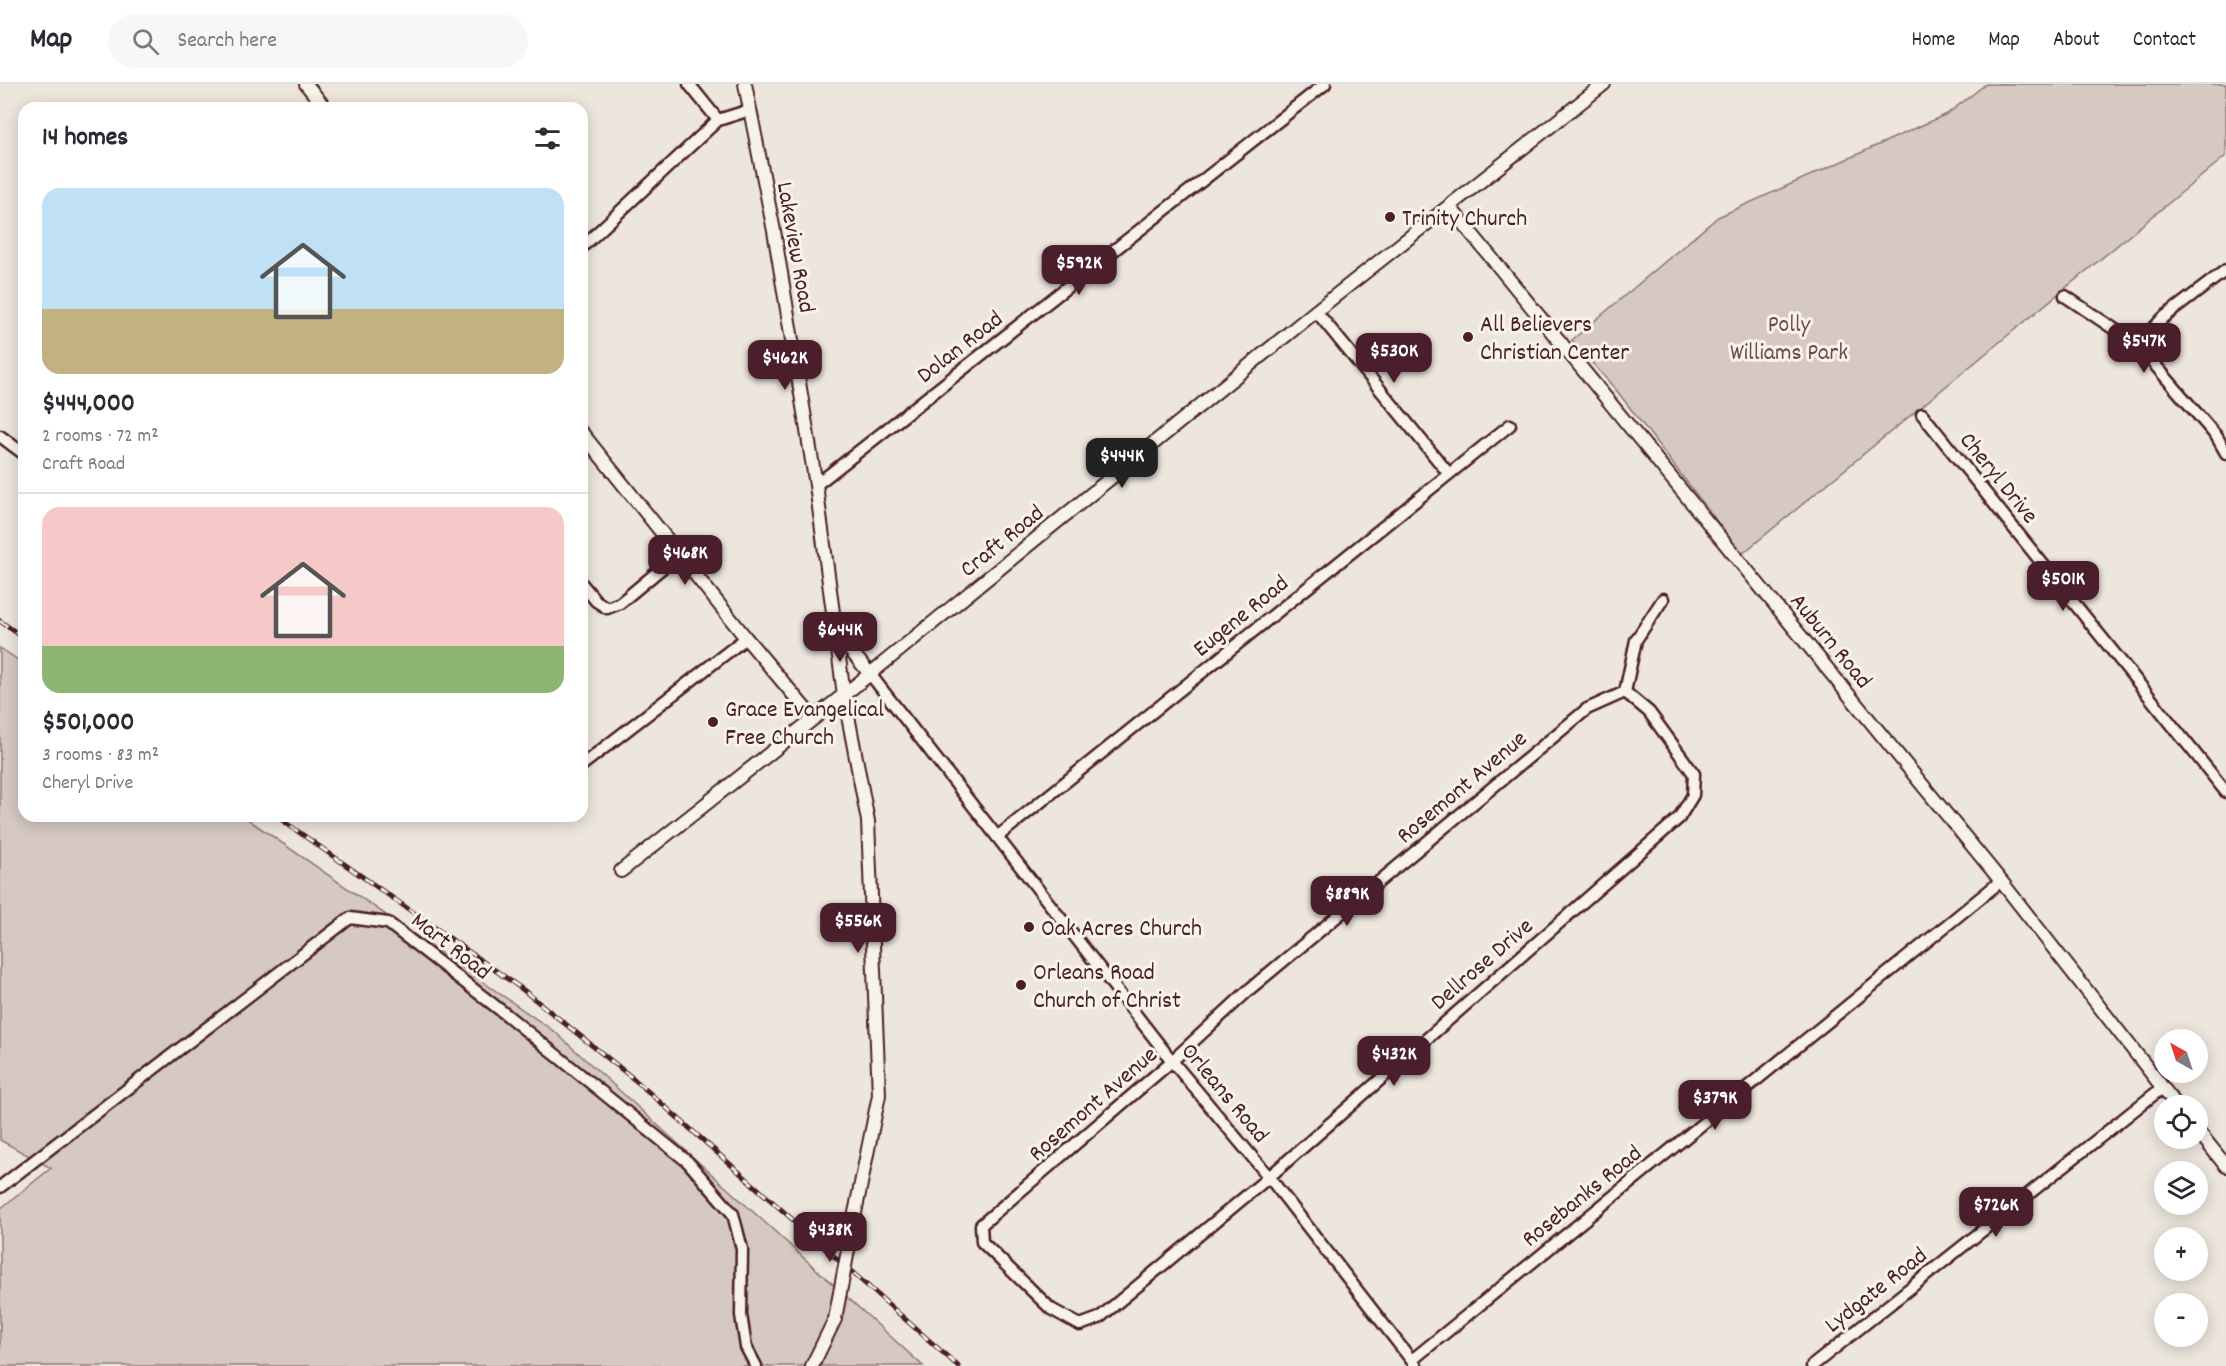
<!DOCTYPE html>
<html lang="en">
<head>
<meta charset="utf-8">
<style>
  :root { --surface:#fff; --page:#f7f7f7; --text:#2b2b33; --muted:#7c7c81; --line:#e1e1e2; --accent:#4a1f2b }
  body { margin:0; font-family:Dekko,sans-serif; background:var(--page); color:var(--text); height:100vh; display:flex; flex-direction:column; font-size:22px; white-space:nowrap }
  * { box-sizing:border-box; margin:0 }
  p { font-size:20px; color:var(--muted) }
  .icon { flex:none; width:33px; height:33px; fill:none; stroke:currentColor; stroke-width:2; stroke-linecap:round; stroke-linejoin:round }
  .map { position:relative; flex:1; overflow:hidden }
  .details { position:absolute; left:18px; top:18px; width:570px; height:720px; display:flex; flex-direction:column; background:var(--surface); border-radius:18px; box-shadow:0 3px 15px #0003 }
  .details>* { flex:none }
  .needle { width:39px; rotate:321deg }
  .buttons { position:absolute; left:2154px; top:945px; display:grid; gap:12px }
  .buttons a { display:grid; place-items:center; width:54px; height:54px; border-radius:50%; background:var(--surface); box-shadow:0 3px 15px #0003; font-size:30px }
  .price { position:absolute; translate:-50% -51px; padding:0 14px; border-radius:12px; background:var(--accent); color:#fff; font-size:20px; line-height:39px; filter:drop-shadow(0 2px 3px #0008) }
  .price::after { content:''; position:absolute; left:50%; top:36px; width:18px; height:14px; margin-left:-9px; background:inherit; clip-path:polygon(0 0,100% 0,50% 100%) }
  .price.on { background:#222; color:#fff }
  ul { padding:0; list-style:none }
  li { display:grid; align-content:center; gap:12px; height:318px; padding:0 24px }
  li+li { border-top:2px solid var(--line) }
  li span { display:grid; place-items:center; height:186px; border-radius:18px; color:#555 }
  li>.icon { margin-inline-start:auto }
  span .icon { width:108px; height:108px; fill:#fffc; stroke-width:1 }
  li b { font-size:26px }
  h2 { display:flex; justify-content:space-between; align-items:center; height:72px; padding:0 24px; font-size:26px }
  header { display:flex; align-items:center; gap:36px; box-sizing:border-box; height:84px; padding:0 30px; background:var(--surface); border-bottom:2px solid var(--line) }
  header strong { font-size:28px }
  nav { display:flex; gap:33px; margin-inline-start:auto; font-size:21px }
  .search { width:420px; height:54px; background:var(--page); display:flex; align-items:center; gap:15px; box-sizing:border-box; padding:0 21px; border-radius:33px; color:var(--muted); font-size:22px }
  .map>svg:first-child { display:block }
  .green { fill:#d5c9c2; stroke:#907476; stroke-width:1.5 }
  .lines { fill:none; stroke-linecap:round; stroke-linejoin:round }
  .minor-casing { stroke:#4a1f2b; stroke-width:15 }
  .tertiary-casing { stroke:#4a1f2b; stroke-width:16 }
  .minor { stroke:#f7f3e8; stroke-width:10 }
  .tertiary { stroke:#f7f3e8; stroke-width:12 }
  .rail-casing { stroke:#4a1f2b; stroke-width:5 }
  .rail { stroke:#f7f3e8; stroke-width:3; stroke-dasharray:9; stroke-linecap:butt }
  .tertiary-bridge-casing { stroke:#4a1f2b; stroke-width:16; stroke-linecap:butt }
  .tertiary-bridge { stroke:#f7f3e8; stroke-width:12 }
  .poi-dot { fill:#4a1f2b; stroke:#f7f3e8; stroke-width:2 }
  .labels { text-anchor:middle; stroke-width:6; stroke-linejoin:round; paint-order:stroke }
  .poi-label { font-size:24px; fill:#4a1f2b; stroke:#f7f3e8; text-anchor:start }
  .street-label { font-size:24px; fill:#4a1f2b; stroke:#f7f3e8 }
  .park-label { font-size:24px; fill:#6d4a51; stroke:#f7f3e8 }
</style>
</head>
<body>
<header>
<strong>Map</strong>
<div class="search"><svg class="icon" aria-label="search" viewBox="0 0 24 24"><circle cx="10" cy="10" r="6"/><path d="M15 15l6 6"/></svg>Search here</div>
<nav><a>Home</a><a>Map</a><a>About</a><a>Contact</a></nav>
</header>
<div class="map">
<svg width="2226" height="1282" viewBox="0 0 2226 1282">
  <rect width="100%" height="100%" fill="#ece6dd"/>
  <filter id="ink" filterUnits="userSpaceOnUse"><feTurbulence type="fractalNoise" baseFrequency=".0167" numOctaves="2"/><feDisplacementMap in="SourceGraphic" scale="12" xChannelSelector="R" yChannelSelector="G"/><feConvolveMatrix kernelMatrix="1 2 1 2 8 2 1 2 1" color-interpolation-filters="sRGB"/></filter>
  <g filter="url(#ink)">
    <!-- green -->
    <path class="green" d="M1986 0H2226V72L1742 470 1617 307 1572 256 1718 133 1947 30Z
      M0 564 24 580V732H243L555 948 923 1282H0V1125L51 1084 0 1056Z"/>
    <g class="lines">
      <defs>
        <path id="minor" d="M689 0 718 36
          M582 163 718 36 750 26
          M2065 212 2138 261 2217 353 2226 369
          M1316 227 1449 390
          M2138 261 2163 234 2226 186
          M1922 330 2226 708
          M0 352 24 370
          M816 401 1325 0
          M582 500 596 517 607 524 620 519 679 470
          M870 590 1172 977 1269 1093 1416 1282
          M1625 608 1649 628 1694 690 1693 711 1679 734 1269 1093 1099 1234 1080 1241 1051 1225 982 1158 981 1141 1172 977 1251 904 1587 625 1625 608 1636 556 1663 515
          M582 681 746 554
          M997 753 1510 341
          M0 1103 350 834 388 839 508 932 688 1078 733 1130 742 1165 741 1231 746 1263 756 1282
          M1412 1276 2001 797
          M1812 1282 2162 1004"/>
        <path id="tertiary" d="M306 0 325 24
          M745 0 774 147 816 401 844 611 868 737 879 1011 855 1129
          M1449 122 2001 797 2177 1022
          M582 349 746 554 813 634
          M836 549 870 590
          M621 787 870 590 1316 227 1604 0
          M2198 1047 2226 1082
          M812 1282 835 1235"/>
      </defs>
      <!-- minor casing -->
      <use href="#minor" class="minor-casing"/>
      <!-- tertiary casing -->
      <use href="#tertiary" class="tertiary-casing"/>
      <!-- minor -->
      <use href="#minor" class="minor"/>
      <!-- tertiary -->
      <use href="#tertiary" class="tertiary"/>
      <defs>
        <path id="rail" d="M0 537 24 554
          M276 732 522 905 635 996 958 1282"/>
      </defs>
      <!-- rail casing -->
      <use href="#rail" class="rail-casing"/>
      <!-- rail -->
      <use href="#rail" class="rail"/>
      <defs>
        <path id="tertiary-bridge" d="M835 1235 855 1129"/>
      </defs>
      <!-- tertiary-bridge casing -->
      <use href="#tertiary-bridge" class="tertiary-bridge-casing"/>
      <!-- tertiary-bridge -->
      <use href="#tertiary-bridge" class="tertiary-bridge"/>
    </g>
  </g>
  <!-- markers -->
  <g class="poi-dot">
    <circle cx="1390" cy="133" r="6"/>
    <circle cx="1468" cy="253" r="6"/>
    <circle cx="713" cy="638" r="6"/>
    <circle cx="1029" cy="843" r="6"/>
    <circle cx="1021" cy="901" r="6"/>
  </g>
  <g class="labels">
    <!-- poi labels -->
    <g class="poi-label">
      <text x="1402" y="141">Trinity Church</text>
      <text x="1480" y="247">All Believers<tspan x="1480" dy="28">Christian Center</tspan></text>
      <text x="725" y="632">Grace Evangelical<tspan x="725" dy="28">Free Church</tspan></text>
      <text x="1041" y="851">Oak Acres Church</text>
      <text x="1033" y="895">Orleans Road<tspan x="1033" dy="28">Church of Christ</tspan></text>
    </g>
    <!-- street labels -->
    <g class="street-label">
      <text transform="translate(797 163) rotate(80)" y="8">Lakeview Road</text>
      <text transform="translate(959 262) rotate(-38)" y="8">Dolan Road</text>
      <text transform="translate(2000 393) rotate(51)" y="8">Cheryl Drive</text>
      <text transform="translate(1001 456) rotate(-39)" y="8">Craft Road</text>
      <text transform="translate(1240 531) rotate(-39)" y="8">Eugene Road</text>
      <text transform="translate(1832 556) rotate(51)" y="8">Auburn Road</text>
      <text transform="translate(1461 702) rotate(-40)" y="8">Rosemont Avenue</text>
      <text transform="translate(452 861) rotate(38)" y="8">Mart Road</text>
      <text transform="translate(1481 879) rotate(-41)" y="8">Dellrose Drive</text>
      <text transform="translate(1226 1008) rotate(50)" y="8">Orleans Road</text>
      <text transform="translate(1092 1019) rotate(-41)" y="8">Rosemont Avenue</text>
      <text transform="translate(1581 1111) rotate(-39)" y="8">Rosebanks Road</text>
      <text transform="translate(1875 1205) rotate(-38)" y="8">Lydgate Road</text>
    </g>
    <!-- park labels -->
    <g class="park-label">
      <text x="1789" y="247">Polly<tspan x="1789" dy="28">Williams Park</tspan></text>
    </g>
  </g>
</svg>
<div class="buttons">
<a><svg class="needle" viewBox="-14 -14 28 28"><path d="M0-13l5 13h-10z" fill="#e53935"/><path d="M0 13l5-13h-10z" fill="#7c7c81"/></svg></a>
<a><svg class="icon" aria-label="locate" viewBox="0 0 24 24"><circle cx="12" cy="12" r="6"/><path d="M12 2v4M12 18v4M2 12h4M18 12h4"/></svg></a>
<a><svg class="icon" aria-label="layers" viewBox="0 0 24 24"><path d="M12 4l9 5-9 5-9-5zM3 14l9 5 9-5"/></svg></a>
<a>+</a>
<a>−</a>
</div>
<b class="price" style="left:1079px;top:212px">$592K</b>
<b class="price" style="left:2144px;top:290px">$547K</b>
<b class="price" style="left:1394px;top:300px">$530K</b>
<b class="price" style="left:785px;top:307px">$462K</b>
<b class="price on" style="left:1122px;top:405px">$444K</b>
<b class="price" style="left:685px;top:502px">$468K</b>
<b class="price" style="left:2063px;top:528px">$501K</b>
<b class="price" style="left:840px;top:579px">$644K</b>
<b class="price" style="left:1347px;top:843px">$889K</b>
<b class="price" style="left:858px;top:870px">$556K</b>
<b class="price" style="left:1394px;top:1003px">$432K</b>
<b class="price" style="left:1715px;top:1047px">$379K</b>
<b class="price" style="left:1996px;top:1154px">$726K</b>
<b class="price" style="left:830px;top:1179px">$438K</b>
<section class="details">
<h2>14 homes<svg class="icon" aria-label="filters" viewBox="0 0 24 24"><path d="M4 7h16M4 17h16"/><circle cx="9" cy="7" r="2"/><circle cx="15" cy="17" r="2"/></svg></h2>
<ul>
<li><span style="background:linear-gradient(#bfe0f5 65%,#c2b280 0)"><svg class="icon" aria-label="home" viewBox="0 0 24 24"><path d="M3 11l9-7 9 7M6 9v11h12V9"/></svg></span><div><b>$444,000</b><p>2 rooms · 72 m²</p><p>Craft Road</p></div></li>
<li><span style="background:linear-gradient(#f6c9c9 75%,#8fb573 0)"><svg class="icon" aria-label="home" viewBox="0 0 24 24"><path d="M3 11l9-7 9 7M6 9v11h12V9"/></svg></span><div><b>$501,000</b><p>3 rooms · 83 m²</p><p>Cheryl Drive</p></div></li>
</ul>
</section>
</div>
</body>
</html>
